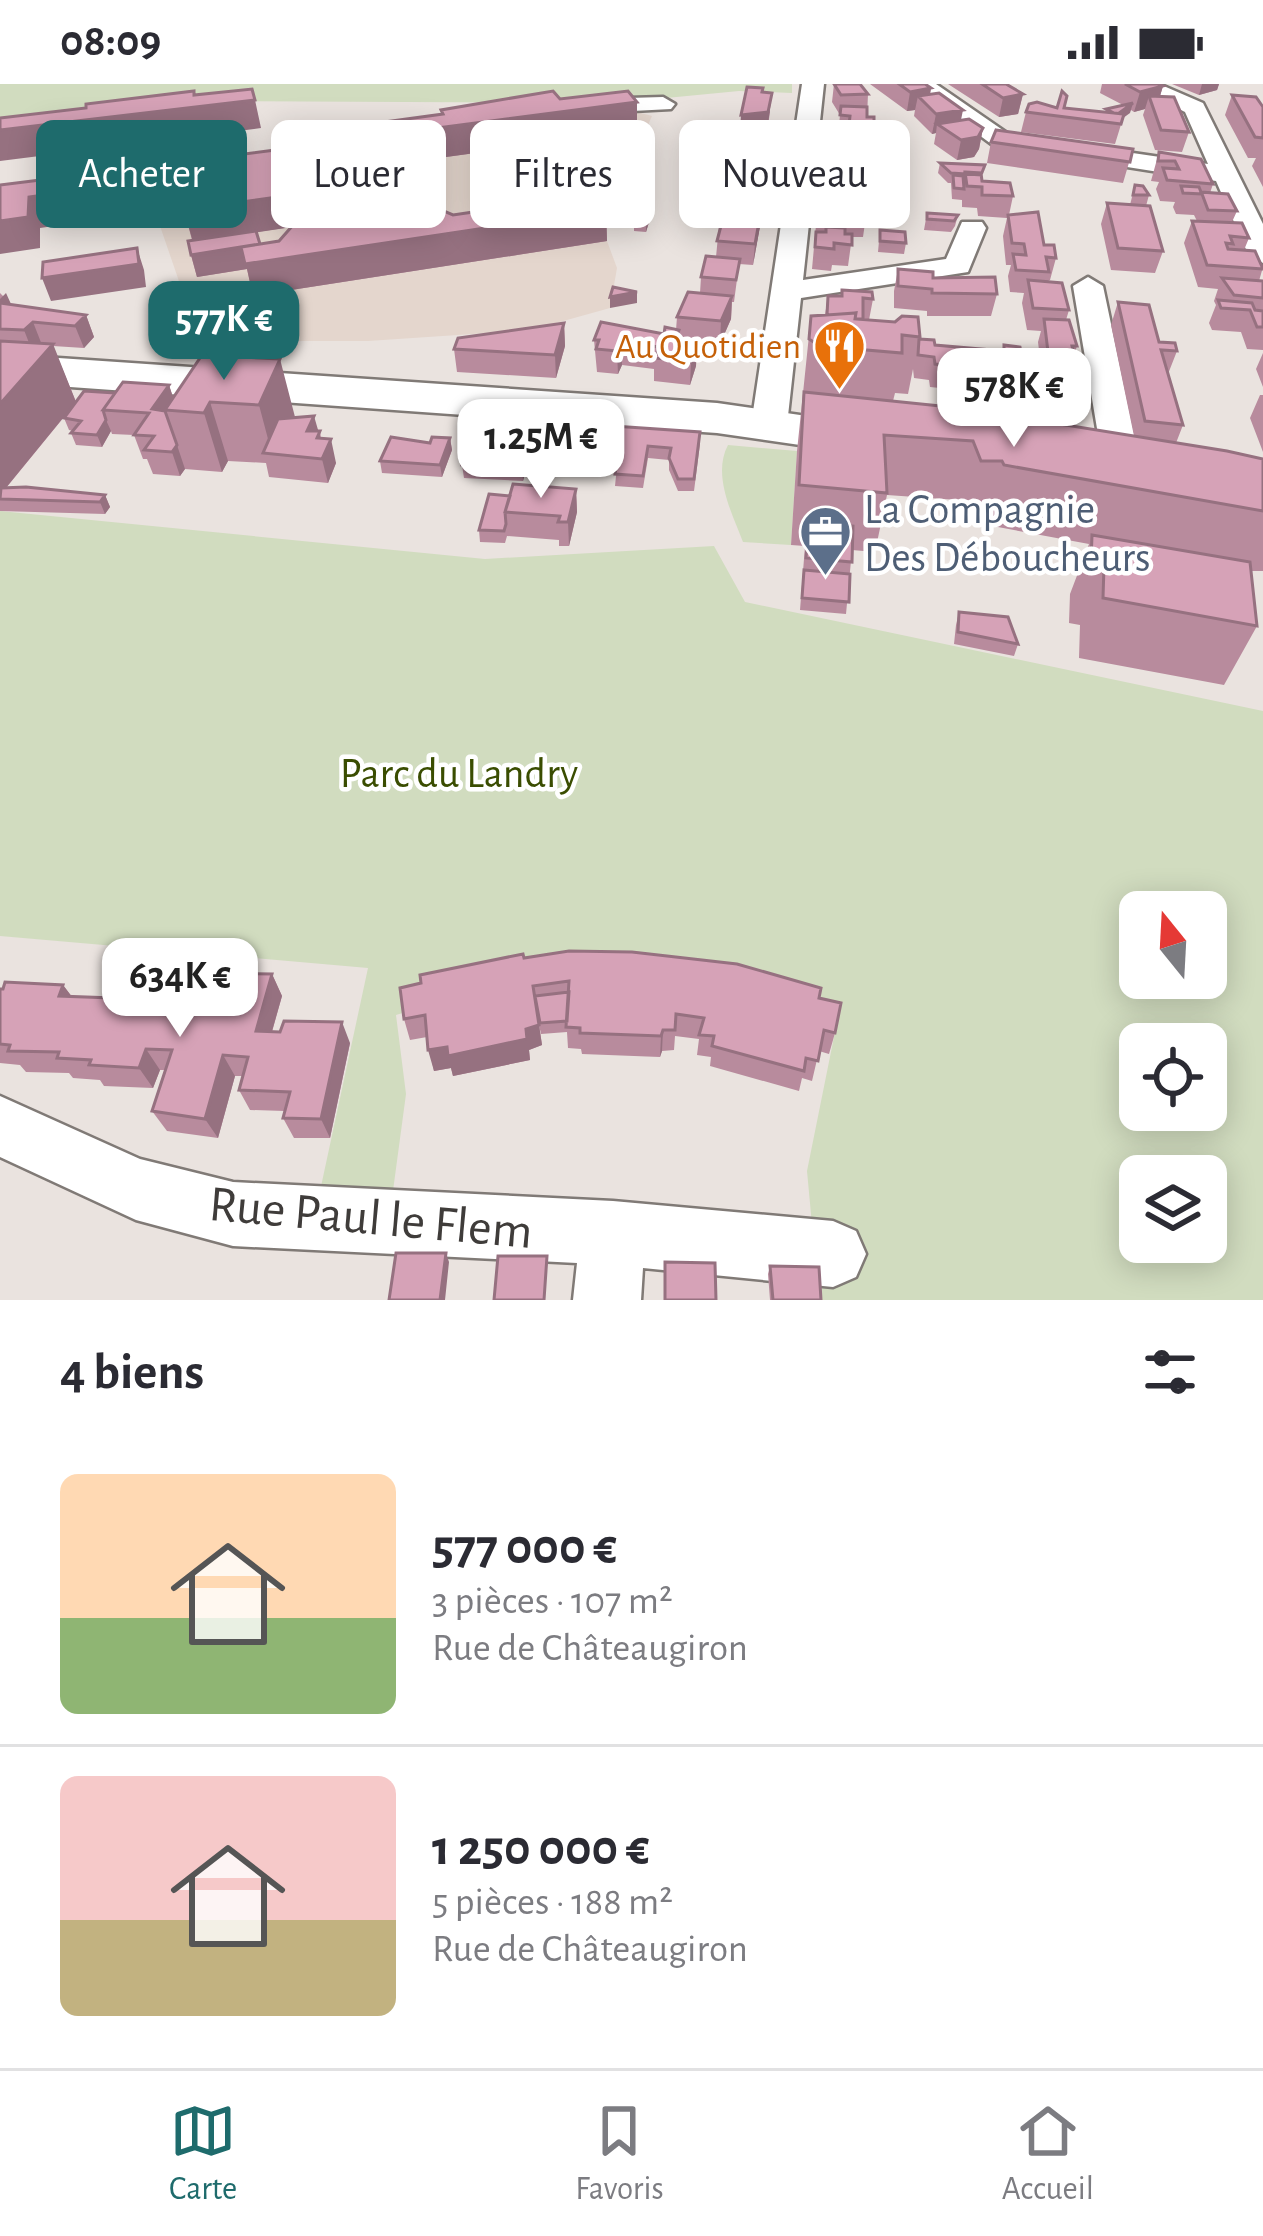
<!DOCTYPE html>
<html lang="fr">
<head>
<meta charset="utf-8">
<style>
  :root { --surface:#fff; --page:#f7f7f7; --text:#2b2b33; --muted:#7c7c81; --line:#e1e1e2; --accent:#1e6b6c }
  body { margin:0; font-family:"Alegreya Sans",sans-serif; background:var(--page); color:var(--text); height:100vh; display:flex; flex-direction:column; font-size:45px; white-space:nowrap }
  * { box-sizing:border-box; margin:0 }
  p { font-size:39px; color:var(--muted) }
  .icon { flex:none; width:66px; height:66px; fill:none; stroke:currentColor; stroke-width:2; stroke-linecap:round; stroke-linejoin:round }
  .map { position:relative; height:1216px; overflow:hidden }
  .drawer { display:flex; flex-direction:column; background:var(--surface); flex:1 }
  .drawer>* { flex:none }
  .hud { position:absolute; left:36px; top:36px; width:1191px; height:108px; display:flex; gap:24px }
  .needle { width:78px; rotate:342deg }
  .buttons { position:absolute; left:1119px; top:807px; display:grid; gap:24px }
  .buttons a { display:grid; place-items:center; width:108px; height:108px; border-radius:18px; background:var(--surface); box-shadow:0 6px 30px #0003; font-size:60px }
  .price { position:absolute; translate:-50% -102px; padding:0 27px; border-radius:24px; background:#fff; color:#222; font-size:39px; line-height:78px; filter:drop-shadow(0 3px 6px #0008) }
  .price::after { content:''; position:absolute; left:50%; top:72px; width:36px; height:27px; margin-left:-18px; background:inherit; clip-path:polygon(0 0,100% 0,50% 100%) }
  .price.selected { background:var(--accent); color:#fff }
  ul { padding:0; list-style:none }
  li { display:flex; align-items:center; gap:36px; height:300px; padding:0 60px }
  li+li { border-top:3px solid var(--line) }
  li span { display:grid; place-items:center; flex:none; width:336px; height:240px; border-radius:18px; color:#555 }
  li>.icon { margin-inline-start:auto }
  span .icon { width:144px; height:144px; fill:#fffc; stroke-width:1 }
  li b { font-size:51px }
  h2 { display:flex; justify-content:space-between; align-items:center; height:144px; padding:0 60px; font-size:51px }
  .tag { padding:0 42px; border-radius:18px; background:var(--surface); box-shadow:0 6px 30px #0003; font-size:42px; line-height:108px }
  .tag.selected { background:var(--accent); color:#fff }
  .status { display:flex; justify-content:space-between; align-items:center; height:84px; padding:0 60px; background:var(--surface); direction:ltr }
  .status svg { height:33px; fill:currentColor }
  .tab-bar { display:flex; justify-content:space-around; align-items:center; height:168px; border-top:3px solid var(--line); background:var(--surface); font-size:33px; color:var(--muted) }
  .tab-bar a { display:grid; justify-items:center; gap:6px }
  .tab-bar .selected { color:var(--accent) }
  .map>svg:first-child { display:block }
  .built { fill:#e4d6cd }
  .green { fill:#d1dcbf; fill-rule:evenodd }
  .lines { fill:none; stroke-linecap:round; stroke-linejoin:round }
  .minor-casing { stroke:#807a76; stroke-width:5 }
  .secondary-casing { stroke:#807a76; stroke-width:5 }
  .minor { fill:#fff; fill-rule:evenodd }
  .secondary { fill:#fff; fill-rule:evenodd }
  .wall { fill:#b88b9d; fill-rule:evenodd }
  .shaded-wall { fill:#967180 }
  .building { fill:#d6a2b7; stroke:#967180; stroke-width:3 }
  .labels { text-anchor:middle; stroke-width:9; stroke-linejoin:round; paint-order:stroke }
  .far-food-label { font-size:36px; fill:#c56008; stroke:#fff; text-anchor:end }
  .service-label { font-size:42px; fill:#4e5e75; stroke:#fff; text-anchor:start }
  .park-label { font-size:42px; fill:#3a4d01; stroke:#fff }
  .near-street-label { font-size:51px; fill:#3f3c3a; stroke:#fff }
</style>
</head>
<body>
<div class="status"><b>08:09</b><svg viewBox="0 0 49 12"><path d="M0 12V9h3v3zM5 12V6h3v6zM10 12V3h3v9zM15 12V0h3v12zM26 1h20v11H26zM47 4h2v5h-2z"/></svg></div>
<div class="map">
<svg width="1263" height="1216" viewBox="0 0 1263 1216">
  <rect width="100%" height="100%" fill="#eae3df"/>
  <!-- built -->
  <path class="built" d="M626 25 652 32 623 98 555 130 607 157 617 184 610 224 531 246 368 257H270L185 250 182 206 148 107 156 102 271 87 266 68Z"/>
  <!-- green -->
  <path class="green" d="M0 0H792V9L739 7 614 19 200 17 0 52Z
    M728 361 797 367 791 461 743 458C732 429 712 391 728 361Z
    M0 427 485 475 714 462 745 518 1263 627V1216H819L807 1087 837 938 499 900 396 931 406 1010 390 1129 317 1121 368 884 0 852ZM1140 828H1206V894H1140ZM1140 960H1206V1026H1140ZM1140 1092H1206V1158H1140Z"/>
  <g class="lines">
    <defs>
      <path id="minor" d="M802 0H824L803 196 946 175 962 138H982L986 144 968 188 801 214 787 341 781 348H757L751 341Z
        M910 0H936L1010 51 1208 80 1185 28 1129 0H1159L1203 19 1263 140V179L1248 170 1216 97 994 62Z
        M663 13 675 20 671 25 594 29 582 22 594 15Z
        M1088 193 1103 202 1143 392 1137 400H1111L1105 392 1073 202Z
        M0 1012 140 1075 233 1098 613 1117 833 1137 856 1147 866 1170 856 1193 833 1203 643 1184 641 1216H573L577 1179 233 1162 136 1136 0 1073Z"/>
      <path id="secondary" d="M0 270 717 319 883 343 901 347 908 358 901 369 883 373 717 349 0 298Z"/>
    </defs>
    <!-- minor casing -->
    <use href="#minor" class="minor-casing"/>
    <!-- secondary casing -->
    <use href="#secondary" class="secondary-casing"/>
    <!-- minor -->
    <use href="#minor" class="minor"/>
    <!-- secondary -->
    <use href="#secondary" class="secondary"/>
  </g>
  <!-- wall -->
  <path class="wall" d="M834 0 868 10 867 33 874 42 871 62H866L881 81 878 101 865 100 863 116 866 132 863 153H852L848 182 832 181 831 187 812 185 821 86 834 87 835 82 840 31 832 18Z
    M870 0H925L931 4 930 10 961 36 983 44 979 65 974 73 957 76 934 60 936 49 932 50 914 32 915 26 907 27Z
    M948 0H1006L1023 10 1018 30 999 33Z
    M1102 0H1158L1163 2 1160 12 1189 48 1182 68 1155 66 1143 31 1145 25 1134 28 1131 26 1123 34 1115 60 1021 48 1026 28 1064 24 1106 28V25L1123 21 1100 9Z
    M1172 0H1219L1217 6 1199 11Z
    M762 8 770 28 767 48 746 50 735 114 761 137 753 181 739 180 734 218H732L731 235 720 260 679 256 697 259 696 282 690 301 654 297V285L622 281 618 290 597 288 594 256 664 250 676 246 677 233 700 209 701 193 716 173 719 142 715 141 716 125 702 127V121L690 120 691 109 705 97H701L703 55 740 45 741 31Z
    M1232 11 1263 23V103L1252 82 1256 74H1248L1225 31Z
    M560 15 637 47 380 82 374 69 370 40 441 31V26Z
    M991 58 1133 65 1123 99 987 79Z
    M1159 68 1213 100 1210 109 1237 127 1232 138 1249 154 1244 166 1263 183 1259 197H1263V266L1247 265 1241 248 1212 246 1209 239 1216 221 1214 217 1218 205 1198 203 1184 159 1192 137H1197L1194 131 1176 130 1173 123 1175 118 1160 117 1156 105 1159 98 1151 97Z
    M940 79 982 94V97L1013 112 1009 131 1044 161 1056 174 1050 196 1046 198 1069 226 1066 236 1077 262 1070 284 1081 311 1074 335 1019 330 1016 303 1004 302 1001 310 930 303 929 296 914 294 913 285 908 310 895 309 893 317 1134 352 1111 241 1118 218 1159 258 1177 267 1168 290 1183 341 1176 359 1263 375V487H1251L1257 542 1224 601 1079 574 1080 541 1069 539 1070 510 1089 460 987 441 986 436 965 437 958 416 887 411 875 468 852 466 846 530 800 526 805 462 791 461 797 367 811 232 825 231 828 212 873 215 869 236 895 238 918 233 919 255 935 261 1002 267 1004 261 1023 280 1041 282 1038 258 1041 247 1027 246 1022 219 1024 209 1010 208 1008 192 1011 181H1006L1003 152 1007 134 978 132 977 124 962 123V116L952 115 951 99H948L938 89Z
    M1135 101 1149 111 1146 122 1163 167 1155 189 1111 186 1101 140 1107 119 1130 121Z
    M518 105 606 126 607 157 253 212 247 185 197 193 191 171 192 156 184 126 306 109 312 139 453 131 519 121ZM291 143 279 157 260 160 257 148Z
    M653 125 646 148 634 147V136Z
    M927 129 958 131 955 142 951 148 924 146Z
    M880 146 906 159 904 170 878 168Z
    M898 185 997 210 991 232H927V227L894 224V207Z
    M0 209 11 220 86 231 94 253 84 264 53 262 76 318 115 309 169 301 173 314 202 271 294 334 320 347 321 354 336 379 328 399 269 393 266 379 228 377 222 388 185 385 180 392 153 390 147 375H143L134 351 112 350 111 347 102 363 76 361 71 349 73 347 69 346 64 334 73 322 6 404 105 411 110 423 105 430 0 427Z
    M564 239 565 262 556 294 457 288 454 265Z
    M1263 269V303L1256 285Z
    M1260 311H1263V368L1250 334Z
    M450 354 452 366 442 393 382 389 380 377 430 359Z
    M609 359 700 360 694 407H678L669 386V376L648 374 643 404 615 402 618 372 610 371Z
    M528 363 529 375 523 397 464 394 462 381Z
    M576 405 577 428 569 462H559V456L507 452 505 459 480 458 479 446 510 412Z
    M959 528 1018 560 1014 572 954 560 956 541Z
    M524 874 819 914 835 949 829 970 819 967 812 997 802 994 799 1007 710 982 711 973 697 971 699 955 675 952 674 966 662 967 660 973 582 970 581 965 568 964 567 948 541 950 539 941 542 961 529 966 530 976 453 992 451 984 434 987 427 953 410 956 404 935Z
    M272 890 282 912 272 948 350 959 330 1054H294L283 1034 285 1027 250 1026 239 1006 243 992H235L218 1054 167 1047 152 1027 166 986H160L153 1004 104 1002 100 996 73 994 69 989 26 988 20 981 0 979V905L63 901 72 913 148 927H159L177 904 208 893 214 905Z
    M770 1182 821 1216H770L768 1190Z"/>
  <!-- shaded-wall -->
  <path class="shaded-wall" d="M1202 0H1219L1217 6 1199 11Z
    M1163 2 1157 22 1149 12 1145 25 1134 28 1140 8Z
    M931 4 928 22 918 12 915 26 907 27 910 8Z
    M772 9 767 48 746 50 740 89 741 31Z
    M1023 10 1018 30 999 33 1003 14Z
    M255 16 261 44 0 77V46Z
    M637 18V47L380 82 376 52Z
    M1133 19 1130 29 1119 37V29Z
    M963 26 959 46 937 40 936 49 932 50 936 30Z
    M983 44 979 65 974 73 957 76 961 56Z
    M740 78 738 99 733 123V121L716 120V125L702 127 703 106Z
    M113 87 123 117 124 132 40 144V164L0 170V137L29 113Z
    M306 109 312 140 193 158 184 126Z
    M653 114V125L646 148V137Z
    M763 116 761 137 753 181 755 160Z
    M606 126 607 157 253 212 247 185 197 193 191 171 260 161Z
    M137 164 144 186 146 203 51 217 42 194Z
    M637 208V219L610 224V213Z
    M6 209 11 220 0 224V215Z
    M732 212 731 235 720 260 721 237Z
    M86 231 94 253 84 264 75 242Z
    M33 238 42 261 33 269 24 246Z
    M564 239 565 262 556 294 555 271Z
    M622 258V281L618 290 617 267Z
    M697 259 696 282 690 301 691 278Z
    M53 260 76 318 0 411V320Z
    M280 275 295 333 272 370 259 321Z
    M169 301 177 325 175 327 152 325Z
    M210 318 228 377 222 388 204 329Z
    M314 332 325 370 331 355 336 379 328 399 318 359 307 347Z
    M106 336 111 347 102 363 97 351Z
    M450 354 452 366 442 393 440 381Z
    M177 361 185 385 180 392 172 368Z
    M528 363 529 375 523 397 522 385Z
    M576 405 577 428 569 462 568 438Z
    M105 411 110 423 105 430 100 418Z
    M272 890 282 912 266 968 256 947Z
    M208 893 214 904 208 926 202 915Z
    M63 901 79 922 59 912Z
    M140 915 154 936 136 927Z
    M342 938 350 959 330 1054 321 1035Z
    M539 941 542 961 529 966 530 976 453 992 451 984 434 987 428 966 526 945Z
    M663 946 662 967 660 973 661 952Z
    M146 965 160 986 153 1004 139 984Z
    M223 971 235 992 218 1054 205 1035Z
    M446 1169 449 1178 445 1216H440Z"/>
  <!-- building -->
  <path class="building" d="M834 0H860L868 10 841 11Z
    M899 0H925L931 4 910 8Z
    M982 0H1006L1023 10 1003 14Z
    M1125 0H1158L1163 2 1140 8Z
    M747 3 763 4 762 8 772 9 768 28 741 31Z
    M252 5 255 16 0 46V34L86 24V20L194 7V11Z
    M553 7 560 15 628 7 637 18 376 52 370 40 443 30 441 26Z
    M1062 7 1067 12 1064 24 1124 30 1121 40 1026 28 1029 20 1037 18 1057 24Z
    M939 9 963 26 936 30 918 12Z
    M1232 11 1256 13 1263 23V54L1255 53Z
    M1149 12 1174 13 1189 48 1161 46Z
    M1133 19 1119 29 1123 30 1114 29 1106 25Z
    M841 22 867 23V33H874V42H867L866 63 882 71 881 81 864 79 865 104 835 102V93L820 92 821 86 835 87 836 72H848V62H837L839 40 849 41 850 32 840 31Z
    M969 35 983 44 978 53 961 56 937 40Z
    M711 40 746 47 741 69 731 68 728 77 740 78 735 102 703 106 710 77 702 76 705 66 713 67 716 56 703 55Z
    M996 46 1133 65 1130 78 991 58Z
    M291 64 306 109 184 126 175 79Z
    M1159 68 1201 75 1213 100 1167 96 1163 84 1179 85 1175 77H1158Z
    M940 79 985 81 981 91 951 89Z
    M113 87 114 101 29 113 28 133 0 137V101Z
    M965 88 981 89 982 97 1010 99 1013 112 982 111V103L967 102Z
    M953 91 963 92 964 105 954 104Z
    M694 97 705 98 703 110 691 109Z
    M552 100 562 115 596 110 606 126 245 180 241 163 279 157 294 140 370 135 430 121 453 131 528 120 518 105Z
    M1135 101 1143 102 1149 111H1133Z
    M1181 102 1199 103 1201 108 1228 110 1237 127 1208 126 1202 110 1183 109Z
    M819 104 862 107 866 132H817Z
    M642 113 653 114 646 137 634 136Z
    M718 113 763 116 755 160 717 157 723 134 730 135 733 121 716 120Z
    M1107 119 1150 122 1163 167 1118 164Z
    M1038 128 1044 161H1054L1056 174 1046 173 1049 188 1016 186 1013 170 1026 171 1024 160 1012 159 1008 131Z
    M927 129 958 131 954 137 927 135Z
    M721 131H731L730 135 723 134 719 144Z
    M1192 137 1242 139 1249 154 1230 152 1233 160 1226 159 1228 165 1255 167 1263 185 1207 181Z
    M826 143 845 144V150H852V161L834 159V165L815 163 816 148H826Z
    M880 146 905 148 906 159 880 157Z
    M256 147 260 160 191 171 188 157Z
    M137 164 139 180 42 194 43 178Z
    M706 172 740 175 736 196 701 193Z
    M898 185 933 188V194L995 193 997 210 932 209V205L898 202Z
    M1222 194 1263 197V214L1234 211Z
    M1028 196 1062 199 1069 226 1033 224Z
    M613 203 637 208 610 213Z
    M842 206 872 208 873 215 863 214V235H855L856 229 827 231 828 212H842Z
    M688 208 732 212 721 237 677 233Z
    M1218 216 1252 219 1255 226 1263 227V243H1257L1250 226 1221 224Z
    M1118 218 1149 221 1159 258 1175 259 1177 267 1161 266 1183 341 1145 337Z
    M0 219 86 231 75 242 33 238 24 246 0 245Z
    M856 229 855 235 895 238 902 232 918 233 920 253 902 251V269L820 262 809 255 811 232Z
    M1044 235 1069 236 1077 262H1072L1074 271 1048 268Z
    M601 238 664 250 665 243 679 246 675 257 697 259 691 278 655 274 659 263 622 258 617 267 596 265 599 256H594Z
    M564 239 555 271 454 265 458 254Z
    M919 255 934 256 935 261 1004 267V261L1020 263 1023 280 1007 279 1008 287 935 280 934 273 918 271Z
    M0 257 53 260 0 320Z
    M202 271 280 275 259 321 210 318 204 329 165 326Z
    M1023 280 1076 285 1081 311 1026 307Z
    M123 298 169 301 152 325 165 327 177 361 172 368 144 366 154 352 134 351 149 329 103 326Z
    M84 307 115 309 103 326 106 336 97 351 71 349 81 337 64 334Z
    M804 308 960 324 1227 367 1263 375V427L1004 381 1002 377H981L973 357 884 351 887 409 799 401Z
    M314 332 307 347H320L317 354 331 355 322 375 263 369 278 335Z
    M613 342 700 348 694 395H678L669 374 671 364 648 362 643 392 615 390 620 360 609 359Z
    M391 353 430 359 432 353 450 354 440 381 380 377Z
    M470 360 528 363 522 385 462 381Z
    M513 400 576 405 568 438H558L560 432 505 428Z
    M26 403 105 411 100 418 0 415 1 404Z
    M489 410 510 412 505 428 506 440 504 447 479 446Z
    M809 438 853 442 852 478 806 474Z
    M1092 451 1250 478 1257 542 1103 514 1104 482 1091 479Z
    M804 486 850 490 849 518 802 514Z
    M959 528 1008 533 1018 560 958 548Z
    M569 867 632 868 737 880 821 904 819 914 841 919 835 949 824 946 818 977 806 974 804 987 712 962 714 952 699 951 704 934 676 930 675 946H663L661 952 580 949V944L566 943 569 897 533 902 539 941 526 945 527 955 448 972 447 963 428 966 425 931 404 935 400 904 421 899 420 891 523 870 524 874Z
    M222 889 272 890 256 947 280 948 284 937 342 938 321 1035 283 1034 290 1008 239 1006 248 973 223 971 205 1035 152 1027 172 966 146 965 139 984 89 981 91 976 57 974 59 968 8 967 10 961 0 960V905H3L5 898 63 901 59 912 140 915 136 927H159L167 904 216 905Z
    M181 891 208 893 205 905 177 904Z
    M569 908 567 937 540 939 535 912Z
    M396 1169H446L440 1216H389Z
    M498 1172H547L544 1216H494Z
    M665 1178 715 1179 716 1216H665Z
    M770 1182 819 1183 821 1216H773Z"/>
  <!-- icons -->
  <defs>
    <symbol id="restaurant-pin" viewBox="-11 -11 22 30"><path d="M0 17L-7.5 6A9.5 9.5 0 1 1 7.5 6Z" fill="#e8710a" stroke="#fff"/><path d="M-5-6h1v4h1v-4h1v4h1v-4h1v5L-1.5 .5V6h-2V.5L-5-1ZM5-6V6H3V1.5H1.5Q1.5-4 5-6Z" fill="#fff"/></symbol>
    <symbol id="office-pin" viewBox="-11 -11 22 30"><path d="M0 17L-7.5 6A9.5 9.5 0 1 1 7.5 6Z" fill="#5c6f8a" stroke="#fff"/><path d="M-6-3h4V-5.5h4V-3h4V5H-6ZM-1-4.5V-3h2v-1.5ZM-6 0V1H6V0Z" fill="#fff"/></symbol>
  </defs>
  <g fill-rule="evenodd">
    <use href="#restaurant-pin" x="810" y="232" width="59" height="81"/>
    <use href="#office-pin" x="796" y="418" width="59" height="81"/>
  </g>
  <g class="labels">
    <!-- far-food labels -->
    <g class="far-food-label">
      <text x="801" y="274">Au Quotidien</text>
    </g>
    <!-- service labels -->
    <g class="service-label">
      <text x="864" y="439">La Compagnie<tspan x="864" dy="48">Des Déboucheurs</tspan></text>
    </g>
    <!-- park labels -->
    <g class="park-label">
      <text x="459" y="703">Parc du Landry</text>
    </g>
    <!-- near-street labels -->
    <g class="near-street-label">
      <text transform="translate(371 1132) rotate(5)" y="18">Rue Paul le Flem</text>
    </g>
  </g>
</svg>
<div class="buttons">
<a><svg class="needle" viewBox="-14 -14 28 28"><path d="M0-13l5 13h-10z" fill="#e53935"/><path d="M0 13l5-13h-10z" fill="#7c7c81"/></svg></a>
<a><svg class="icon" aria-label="locate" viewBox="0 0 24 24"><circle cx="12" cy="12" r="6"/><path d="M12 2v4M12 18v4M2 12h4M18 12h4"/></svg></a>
<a><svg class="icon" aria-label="layers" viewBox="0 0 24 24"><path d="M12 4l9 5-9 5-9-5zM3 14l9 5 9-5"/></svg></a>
</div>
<b class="price selected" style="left:224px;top:299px">577K €</b>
<b class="price" style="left:1014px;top:366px">578K €</b>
<b class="price" style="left:541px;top:417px">1.25M €</b>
<b class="price" style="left:180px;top:956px">634K €</b>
<div class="hud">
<a class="tag selected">Acheter</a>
<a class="tag">Louer</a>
<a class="tag">Filtres</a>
<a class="tag">Nouveau</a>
</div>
</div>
<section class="drawer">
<h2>4 biens<svg class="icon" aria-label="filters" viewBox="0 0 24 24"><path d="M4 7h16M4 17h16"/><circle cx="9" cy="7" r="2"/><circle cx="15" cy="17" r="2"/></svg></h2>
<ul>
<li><span style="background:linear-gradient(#ffd9b3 60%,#8fb573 0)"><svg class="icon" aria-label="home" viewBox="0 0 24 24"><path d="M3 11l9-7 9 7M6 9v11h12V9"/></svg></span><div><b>577 000 €</b><p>3 pièces · 107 m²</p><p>Rue de Châteaugiron</p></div></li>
<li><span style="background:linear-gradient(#f6c9c9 60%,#c2b280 0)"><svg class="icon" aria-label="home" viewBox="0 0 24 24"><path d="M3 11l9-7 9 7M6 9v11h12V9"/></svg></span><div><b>1 250 000 €</b><p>5 pièces · 188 m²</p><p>Rue de Châteaugiron</p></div></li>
</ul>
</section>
<nav class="tab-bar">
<a class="selected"><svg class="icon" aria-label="map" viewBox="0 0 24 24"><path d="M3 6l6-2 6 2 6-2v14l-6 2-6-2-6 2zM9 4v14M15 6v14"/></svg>Carte</a>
<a><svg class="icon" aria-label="saved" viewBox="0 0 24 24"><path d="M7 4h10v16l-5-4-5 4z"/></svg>Favoris</a>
<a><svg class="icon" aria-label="home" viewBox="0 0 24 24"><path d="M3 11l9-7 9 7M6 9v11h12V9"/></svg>Accueil</a>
</nav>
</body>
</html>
